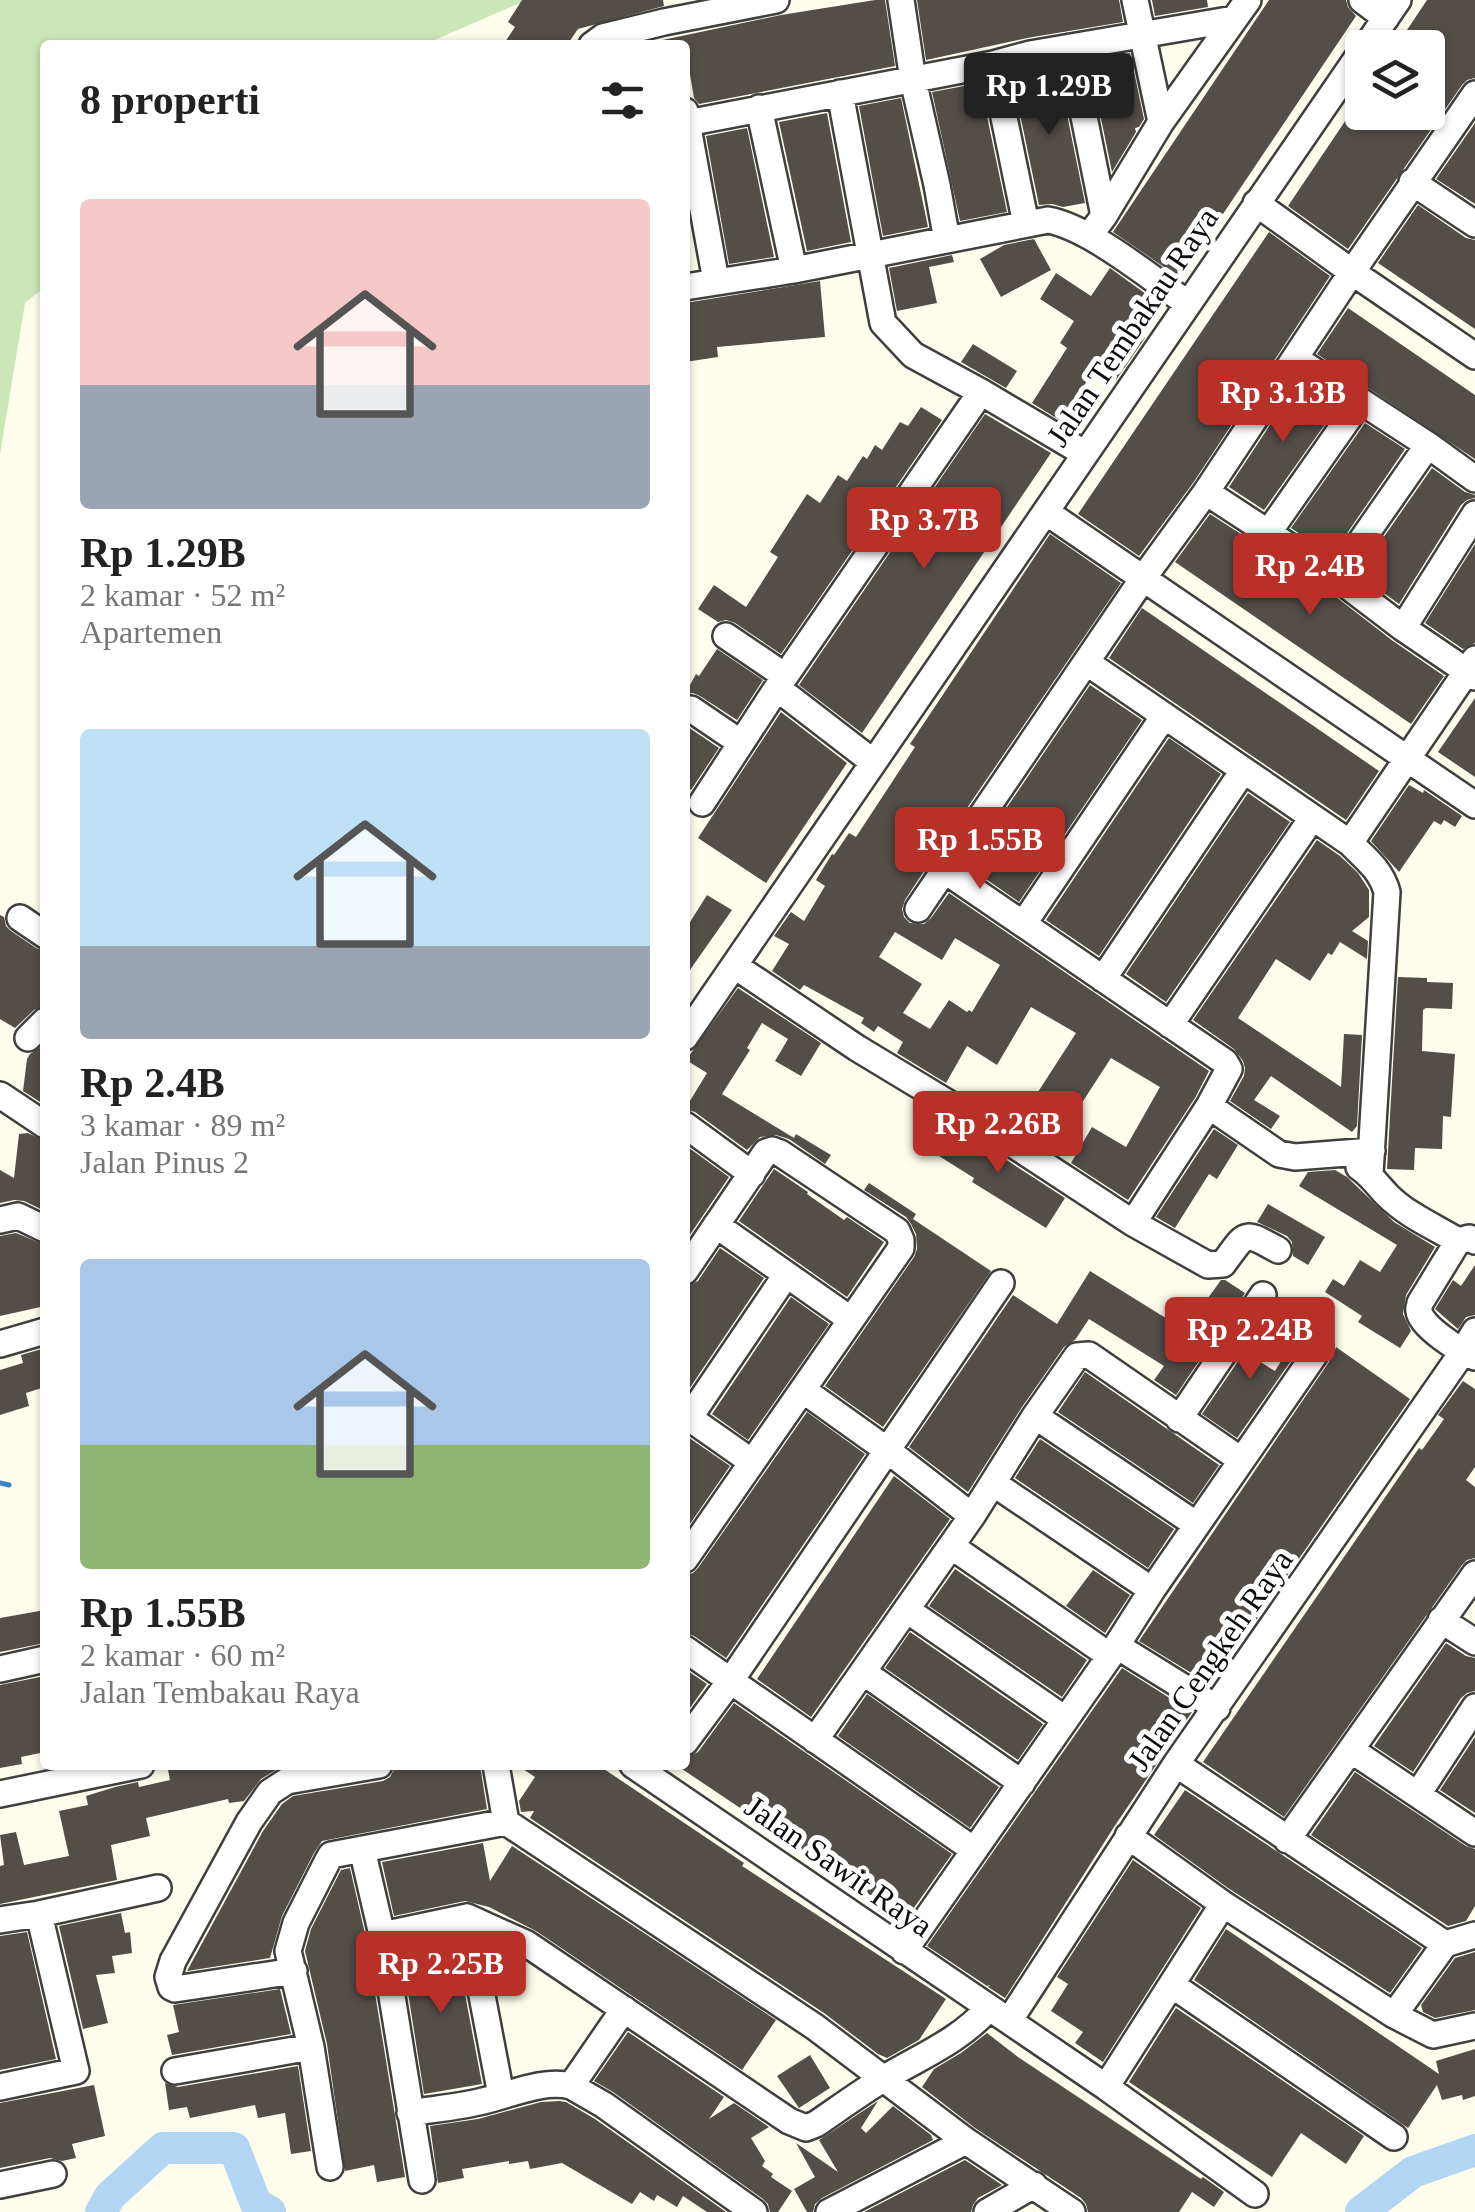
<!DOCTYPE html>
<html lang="id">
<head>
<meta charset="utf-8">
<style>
  :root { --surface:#fff; --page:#f2f2f2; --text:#222; --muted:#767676; --accent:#b83028 }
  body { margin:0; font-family:Georgia,serif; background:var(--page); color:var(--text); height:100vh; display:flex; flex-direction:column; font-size:38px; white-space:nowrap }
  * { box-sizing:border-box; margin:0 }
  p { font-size:32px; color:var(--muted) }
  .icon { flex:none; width:55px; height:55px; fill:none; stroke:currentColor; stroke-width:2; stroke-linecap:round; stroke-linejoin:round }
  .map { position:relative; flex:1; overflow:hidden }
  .side { position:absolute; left:40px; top:40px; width:650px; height:1730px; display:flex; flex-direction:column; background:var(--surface); border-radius:10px; box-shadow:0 2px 8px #0004 }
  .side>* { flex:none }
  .tools { position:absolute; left:1345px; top:30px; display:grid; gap:20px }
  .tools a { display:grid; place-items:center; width:100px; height:100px; border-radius:10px; background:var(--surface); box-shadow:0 2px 8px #0004; font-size:50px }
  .price { position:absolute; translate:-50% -85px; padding:0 22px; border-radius:10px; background:var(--accent); color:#fff; font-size:32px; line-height:65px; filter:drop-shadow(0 2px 5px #0008) }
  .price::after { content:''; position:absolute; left:50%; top:60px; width:30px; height:22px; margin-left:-15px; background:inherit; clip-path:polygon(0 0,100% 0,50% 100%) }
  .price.selected { background:#222; color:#fff }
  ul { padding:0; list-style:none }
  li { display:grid; align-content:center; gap:20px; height:530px; padding:0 40px }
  li span { display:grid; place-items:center; height:310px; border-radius:10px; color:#555 }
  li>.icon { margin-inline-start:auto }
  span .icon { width:180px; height:180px; fill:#fffc; stroke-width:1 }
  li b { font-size:42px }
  h2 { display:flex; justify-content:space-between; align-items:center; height:120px; padding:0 40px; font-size:42px }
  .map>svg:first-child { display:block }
  .green { fill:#cbe7b7 }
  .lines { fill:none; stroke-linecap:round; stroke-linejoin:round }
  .stream { stroke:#3b82c9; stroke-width:5 }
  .river { stroke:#b2d5f4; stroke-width:32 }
  .building { fill:#544e49; fill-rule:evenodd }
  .minor-casing { stroke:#3f3f3f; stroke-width:30 }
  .minor { stroke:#fff; stroke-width:25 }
  .labels { text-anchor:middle; stroke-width:10; stroke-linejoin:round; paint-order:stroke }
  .street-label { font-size:32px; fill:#0c0c0c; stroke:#fff }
</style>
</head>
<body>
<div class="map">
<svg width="1475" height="2212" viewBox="0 0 1475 2212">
  <rect width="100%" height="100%" fill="#fefdec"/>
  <!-- green -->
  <path class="green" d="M0 0H527L423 45H45V287L25 303 0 454Z"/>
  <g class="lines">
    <!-- stream -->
    <path class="stream" d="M0 1483 9 1485"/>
    <!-- river -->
    <path class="river" d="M101 2212 110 2196 163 2148H234L256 2204 270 2212
      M1361 2212 1413 2172 1475 2150"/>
  </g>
  <!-- building -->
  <path class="building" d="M522 0H663L664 6 578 29 567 45H503L515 27 508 22Z
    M875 0H885L895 66 699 104 694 98 685 45H639L781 15Z
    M917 0H1119L1123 22 1027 38 926 60Z
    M1152 0H1207L1208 7 1155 16Z
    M1269 0H1346L1348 7 1356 16 1180 278 1113 232Z
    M1427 0H1475V78L1467 80 1462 85 1348 249 1288 206 1362 96V112H1428V48H1395Z
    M1130 53 1144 119 1139 127 1135 128 1136 132 1112 172 1089 60Z
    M1057 66 1085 203 1063 207 1052 204 1039 205 1012 76Z
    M980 83 1007 212 960 221 932 92Z
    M901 98 928 227 883 236 859 106Z
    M827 113 851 242 807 251 779 122Z
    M1475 123V204L1436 179Z
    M747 128 774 257 729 264 706 136Z
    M1418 205 1466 238 1475 240V329L1378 263Z
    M1269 232 1330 276 1193 483 1139 556 1078 514Z
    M1034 239 1051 270 1001 297 980 259 1004 245Z
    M952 255 954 262 929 267 937 303 897 311 889 268Z
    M1110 268 1157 302 1137 332 1145 338 1116 380 1096 367 1061 421 1032 403 1067 348 1060 343 1074 321 1040 299 1056 273 1091 296Z
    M820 281 825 337 717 347 718 357 685 362V303Z
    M1348 308 1475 395V459L1317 354Z
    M973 344 1017 371 1006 388 961 362Z
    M1299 381 1338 406 1264 510 1229 487Z
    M921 407 942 420 781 654 735 623 726 620 718 622 698 609 714 585 746 607 778 557 770 552 807 494 820 503 838 475 847 481 863 456 867 459 875 445 882 450 900 422 908 426Z
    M985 414 1051 453 862 733 799 685Z
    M1365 423 1405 449 1332 555 1291 528Z
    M1432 468 1465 492 1475 495V498L1467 500 1461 505 1399 604 1358 574Z
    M1210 514 1327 590 1393 641 1444 676 1411 724 1175 562Z
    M1050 534 1121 583 930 862 905 900 902 909 904 917 910 923 924 924 931 918 949 893 1209 1071 1195 1098 1128 1200 1071 1163 1092 1127 1126 1147 1160 1087 1111 1058 1074 1115 1038 1092 1076 1033 1031 1007 997 1065 967 1046 946 1083 897 1053 903 1042 878 1026 874 1032 861 1023 864 1018 804 985 800 990 772 971 789 944 774 936 791 912 804 921 825 886 816 880 832 854 834 855 849 833 856 837 915 747 910 744ZM895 932 942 960 955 938 1000 965 972 1012 969 1010 967 1012 949 1000 930 1029 903 1013 922 984 879 957Z
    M1475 544V643L1463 649 1425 623Z
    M1142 608 1379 771 1346 820 1109 658Z
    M717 649 763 680 737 720 700 696 693 693 685 694 696 674 699 676Z
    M1090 685 1142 720 1019 902 967 866Z
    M1475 698V777L1438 752Z
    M781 712 847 763 766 883 698 838Z
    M685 725 719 748 691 790 685 787Z
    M1169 738 1221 774 1099 956 1046 920Z
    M1409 785 1423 793 1424 790 1462 816 1455 827 1444 820 1441 825 1434 821 1399 872 1371 841Z
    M1248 793 1290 822 1166 1002 1126 974Z
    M1317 840 1340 856 1358 873 1369 890V917L1352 931 1368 941 1367 959 1340 942 1332 955 1328 953 1310 981 1276 959 1238 1018 1341 1087 1344 1034 1362 1035 1357 1126 1352 1132 1271 1076 1254 1100 1280 1116 1271 1129 1230 1101 1244 1076 1245 1068 1243 1061 1234 1049 1193 1020Z
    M707 895 732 910 685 977V930Z
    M0 915 4 917 6 926 11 931 36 948 45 951V1005L34 1010 15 1028 0 1019Z
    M1398 977 1427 978V982L1453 983 1452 1009 1426 1008 1423 1010 1422 1051 1455 1054 1451 1117 1443 1116 1442 1149 1415 1148 1414 1170 1387 1169Z
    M738 988 821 1043 801 1076 775 1061 788 1039 762 1023 747 1048 750 1050 722 1094 794 1138 796 1134 831 1155 825 1164 789 1139 776 1135 760 1137 747 1150 695 1112 685 1109 707 1073 686 1060Z
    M45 1044V1105L23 1091 27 1059 30 1054Z
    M948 1122 1065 1198 1046 1228 972 1182 974 1178 931 1151Z
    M1214 1129 1238 1145 1217 1179 1209 1174 1175 1228 1156 1217Z
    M28 1133 45 1141V1211L24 1201 14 1200 0 1203V1170L14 1178 19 1134Z
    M685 1145 729 1177 685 1242Z
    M774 1169 808 1192 807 1194 844 1220 847 1217 884 1242 847 1297 739 1221Z
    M1335 1170 1347 1177 1394 1222 1435 1247 1406 1295 1403 1314 1411 1331 1400 1348 1358 1322 1362 1316 1325 1292 1333 1279 1344 1286 1360 1260 1380 1272 1397 1245 1299 1186 1308 1172Z
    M869 1183 916 1214 913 1219 991 1271 883 1427 825 1386 914 1257 917 1249 916 1234 911 1224 906 1217 864 1190Z
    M1268 1204 1325 1237 1308 1265 1293 1256 1292 1242 1287 1236 1257 1222Z
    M16 1233 45 1245V1306L0 1316V1236Z
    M720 1248 764 1278 685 1395V1287L698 1281Z
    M1475 1265V1315L1466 1317 1458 1329 1435 1309 1453 1280 1461 1286Z
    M1090 1271 1185 1330 1221 1280H1225L1245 1293 1176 1395 1154 1380 1164 1366 1089 1319 1075 1340 1064 1347 1022 1407 968 1492 909 1447 1013 1295 1057 1324Z
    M791 1297 829 1324 748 1440 712 1414Z
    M1275 1307 1281 1311 1254 1358 1275 1371 1303 1326 1312 1333 1307 1338 1237 1438 1202 1414Z
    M1336 1347 1410 1399 1211 1685 1139 1641 1333 1356Z
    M45 1348V1387L26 1393 29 1406 0 1415V1370L23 1363 21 1355Z
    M1085 1372 1219 1465 1193 1503 1058 1412Z
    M1463 1381 1475 1389V1467L1466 1480 1475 1487V1558L1467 1560 1462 1565 1284 1817 1203 1762 1419 1448 1422 1450 1444 1419 1438 1415Z
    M807 1412 865 1454 726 1658 694 1636 685 1633V1575L693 1573 698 1568Z
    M685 1435 730 1466 685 1531Z
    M1040 1439 1174 1529 1148 1568 1015 1478Z
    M894 1476 950 1519 811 1717 757 1679Z
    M955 1569 1087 1660 1062 1697 929 1606Z
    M1093 1570 1130 1595 1105 1633 1066 1606Z
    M45 1610V1643L0 1652V1618Z
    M910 1632 1043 1724 1018 1760 885 1668Z
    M1446 1643 1466 1656 1475 1658V1691L1467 1693 1461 1698 1413 1772 1374 1746Z
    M1122 1668 1192 1712 1114 1827 1005 1998 988 1987 990 1985 987 1986 927 1946Z
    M685 1669 707 1684 685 1715Z
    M45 1676V1752L21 1757 22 1764 0 1768V1685Z
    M867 1694 999 1787 970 1828 838 1736Z
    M734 1703 952 1854 906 1919 682 1769 685 1765V1758L698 1752Z
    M1475 1737V1813L1440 1790Z
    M189 1765H284L261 1779 244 1801 229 1803 228 1799 146 1818 150 1836 111 1845 117 1880 0 1904V1866L4 1865 0 1835 16 1832 24 1865 69 1856 59 1811 88 1805 86 1796 115 1787 138 1782 139 1787 170 1780 168 1770Z
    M407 1765H480L487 1809 322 1841 314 1853 282 1916 270 1958 187 1971 263 1831 282 1804 293 1796 383 1781 390 1777 395 1768Z
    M517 1765H598L744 1863 742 1866 946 1999 919 2040 887 2058 878 2054 824 2013 530 1818 534 1811 521 1812 519 1801 535 1777Z
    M1355 1772 1466 1846 1475 1849V1906L1466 1921 1448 1926 1311 1835Z
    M1185 1790 1422 1948 1390 1993 1228 1888 1154 1835Z
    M483 1843 490 1881 512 1846 776 2020 742 2070 536 1931 489 1907 465 1901 394 1916 382 1862Z
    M1133 1860 1201 1908 1103 2062 1075 2043 1083 2032 1051 2011 1068 1984 1057 1977Z
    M350 1868 366 1938 405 2177 377 2182 374 2165 345 2171 327 2044 305 1951 311 1929 341 1870Z
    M121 1913 125 1933 130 1932 132 1953 112 1956 115 1973 96 1975 108 2023 83 2029 59 1926Z
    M1226 1929 1439 2074 1436 2061 1475 2049V2096L1463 2100 1462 2095 1442 2100 1437 2085 1408 2128 1194 1980Z
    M27 1932 56 2059 0 2070V1936Z
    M454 1936 482 2084 424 2094 401 1948Z
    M1475 1952V2010L1435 2018 1423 2012 1421 2005 1455 1958Z
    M280 1989 291 2034 172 2055 167 2035 179 2032 173 2005Z
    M1176 2008 1364 2136 1346 2164 1301 2133 1272 2177 1129 2082Z
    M628 2032 724 2097 709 2119 734 2103 769 2127 751 2138 765 2161 762 2166 773 2174 771 2177 792 2191 778 2212H770L768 2204 763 2199 613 2092 594 2081Z
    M987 2033 1018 2057 1201 2179 1203 2177 1224 2192 1214 2207 1192 2192 1179 2212H1088L1086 2204 1081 2198 975 2128 922 2087 934 2069 961 2053Z
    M810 2055 830 2088 799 2108 777 2076Z
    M298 2066 311 2151 291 2154 285 2113 258 2118 255 2105 190 2118 187 2107 169 2110 165 2083 178 2087Z
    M94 2085 105 2136 72 2144 76 2158 62 2161 50 2158 0 2168V2103Z
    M559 2101 566 2102 595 2119 726 2212H707L683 2196 677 2207 657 2195 654 2201 640 2192 632 2204 562 2163 530 2169 528 2161 509 2164V2161L462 2169 464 2178 438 2183 430 2126 478 2119 541 2102Z
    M878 2101 861 2128 866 2133 893 2106 931 2135 933 2140 822 2198 815 2204 813 2212H807L794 2189 815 2177 796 2143 838 2172 819 2140Z
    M965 2160 1002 2185 978 2198 973 2205 971 2212H864Z"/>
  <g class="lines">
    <defs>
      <path id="minor" d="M901 0 913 80 937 185 947 240
        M1135 0 1161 122
        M1362 0 1386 18
        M592 45 603 37 664 22 776 0
        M1070 47 1104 216
        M1365 48 1398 0
        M993 64 1026 224
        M840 93 883 323 913 355 981 392 1084 453
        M759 108 794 270
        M685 111 716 281
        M687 123 993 64 1030 54 1234 19
        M1412 182 1475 224
        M1256 203 1352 272 1475 356
        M1089 236 1104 216 1161 122 1248 0
        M685 287 794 270 1048 220C1089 227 1152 279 1187 303
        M1296 359 1428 445 1475 479
        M1206 492 1336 577 1403 628 1475 677
        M1046 512 1475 805
        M1268 533 1360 402
        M1336 577 1428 445
        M1403 628 1475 514
        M726 636 785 676
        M1086 662 1350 843
        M777 688 873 762
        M691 709 741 743
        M702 803 777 688 981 392
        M944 870 1225 1062 1229 1069 1209 1106 1133 1223
        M918 909 1144 577 1206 492 1352 272 1475 94
        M20 918 45 935
        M1024 923 1164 716
        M735 966 857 1048 976 1120 1133 1223 1208 1265 1223 1264C1247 1232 1242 1230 1278 1250
        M1103 979 1243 771
        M1170 1025 1312 818
        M685 1037 1362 51
        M28 1038 45 1021
        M0 1095 45 1125
        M1209 1106 1279 1154 1295 1157 1372 1151
        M685 1125 752 1174
        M1359 1167C1371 1175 1378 1186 1388 1196 1407 1215 1435 1227 1458 1241L1469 1238 1475 1241
        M1370 1174 1387 892C1381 870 1366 859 1350 843L1475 659
        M0 1220 18 1216 45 1229
        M716 1225 850 1319
        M1458 1241 1420 1303C1420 1306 1418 1308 1419 1311 1420 1326 1461 1352 1475 1357
        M685 1271 766 1152 772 1150 780 1153 897 1231 901 1240V1248L685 1559
        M0 1344 45 1331
        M803 1390 887 1450 972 1516
        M685 1415 752 1462
        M1035 1416 1197 1525
        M689 1418 786 1275
        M1179 1419 1263 1295
        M993 1483 1152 1590
        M951 1546 1110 1656
        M907 1610 1065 1719
        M1441 1620 1475 1642
        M1117 1646 1217 1708
        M685 1649 974 1850
        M0 1669 45 1659
        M863 1672 1022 1783
        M815 1740 972 1516 1035 1416 1077 1356 1089 1355 1241 1460
        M685 1742 731 1680 1001 1283
        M1351 1750 1475 1833
        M1176 1764 1445 1944 1475 1935
        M496 1765 506 1822
        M633 1765 1106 2087 1255 2194
        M0 1794 141 1765
        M1418 1794 1475 1707
        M1128 1836 1223 1904 1394 2015 1433 2035 1475 2026
        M1287 1840 1475 1574
        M362 1849 382 1935 422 2180
        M467 1917 501 2095
        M0 1920 39 1914 158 1888
        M382 1935 467 1917 527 1944 789 2121 806 2128 816 2124C838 2109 860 2093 883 2079 921 2056 958 2042 989 2008
        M904 1951 1110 1656 1152 1590 1320 1347
        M294 1971 175 1989 171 1987 168 1977 173 1961 249 1822 270 1792 287 1781 379 1765
        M1172 1985 1394 2137
        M1394 2015 1445 1944
        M1009 2021 1176 1764 1462 1353 1475 1331
        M175 2071 311 2047
        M571 2086 604 2105 754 2212
        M0 2087 76 2071 39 1914
        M1106 2087 1223 1904
        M410 2113C434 2109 459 2107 483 2101 510 2095 543 2079 571 2086L624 2009
        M330 2167 311 2047 288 1951 296 1923 328 1860 331 1855 506 1822 815 2027 966 2141 1072 2212
        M0 2185 53 2174
        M829 2212 966 2141
        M987 2212 1034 2185"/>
    </defs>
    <!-- minor casing -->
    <use href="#minor" class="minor-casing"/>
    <!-- minor -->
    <use href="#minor" class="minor"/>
  </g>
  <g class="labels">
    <!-- street labels -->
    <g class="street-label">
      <text transform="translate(1132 327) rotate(-56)" y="11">Jalan Tembakau Raya</text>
      <text transform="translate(1210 1660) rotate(-55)" y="11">Jalan Cengkeh Raya</text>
      <text transform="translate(839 1866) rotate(35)" y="11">Jalan Sawit Raya</text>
    </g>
  </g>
</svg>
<div class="tools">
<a><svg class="icon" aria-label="layers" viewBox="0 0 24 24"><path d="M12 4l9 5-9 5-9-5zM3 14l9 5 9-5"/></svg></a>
</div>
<b class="price selected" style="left:1049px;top:138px">Rp 1.29B</b>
<b class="price" style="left:1283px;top:445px">Rp 3.13B</b>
<b class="price" style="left:924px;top:572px">Rp 3.7B</b>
<b class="price" style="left:1310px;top:618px">Rp 2.4B</b>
<b class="price" style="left:980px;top:892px">Rp 1.55B</b>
<b class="price" style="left:998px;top:1176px">Rp 2.26B</b>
<b class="price" style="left:1250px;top:1382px">Rp 2.24B</b>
<b class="price" style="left:441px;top:2016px">Rp 2.25B</b>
<section class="side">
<h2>8 properti<svg class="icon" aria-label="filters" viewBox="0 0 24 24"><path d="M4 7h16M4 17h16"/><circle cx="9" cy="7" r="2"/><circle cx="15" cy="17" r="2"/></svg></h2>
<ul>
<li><span style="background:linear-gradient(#f6c9c9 60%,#9aa5b1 0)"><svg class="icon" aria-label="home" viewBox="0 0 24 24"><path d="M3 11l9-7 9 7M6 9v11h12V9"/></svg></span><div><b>Rp 1.29B</b><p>2 kamar · 52 m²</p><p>Apartemen</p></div></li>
<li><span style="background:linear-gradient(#bfe0f5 70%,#9aa5b1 0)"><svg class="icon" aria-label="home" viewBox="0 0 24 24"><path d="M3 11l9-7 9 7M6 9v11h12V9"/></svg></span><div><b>Rp 2.4B</b><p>3 kamar · 89 m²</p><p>Jalan Pinus 2</p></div></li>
<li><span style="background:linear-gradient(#a9c7e8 60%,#8fb573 0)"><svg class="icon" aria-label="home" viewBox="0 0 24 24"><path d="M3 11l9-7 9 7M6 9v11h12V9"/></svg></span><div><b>Rp 1.55B</b><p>2 kamar · 60 m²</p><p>Jalan Tembakau Raya</p></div></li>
</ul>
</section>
</div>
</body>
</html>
